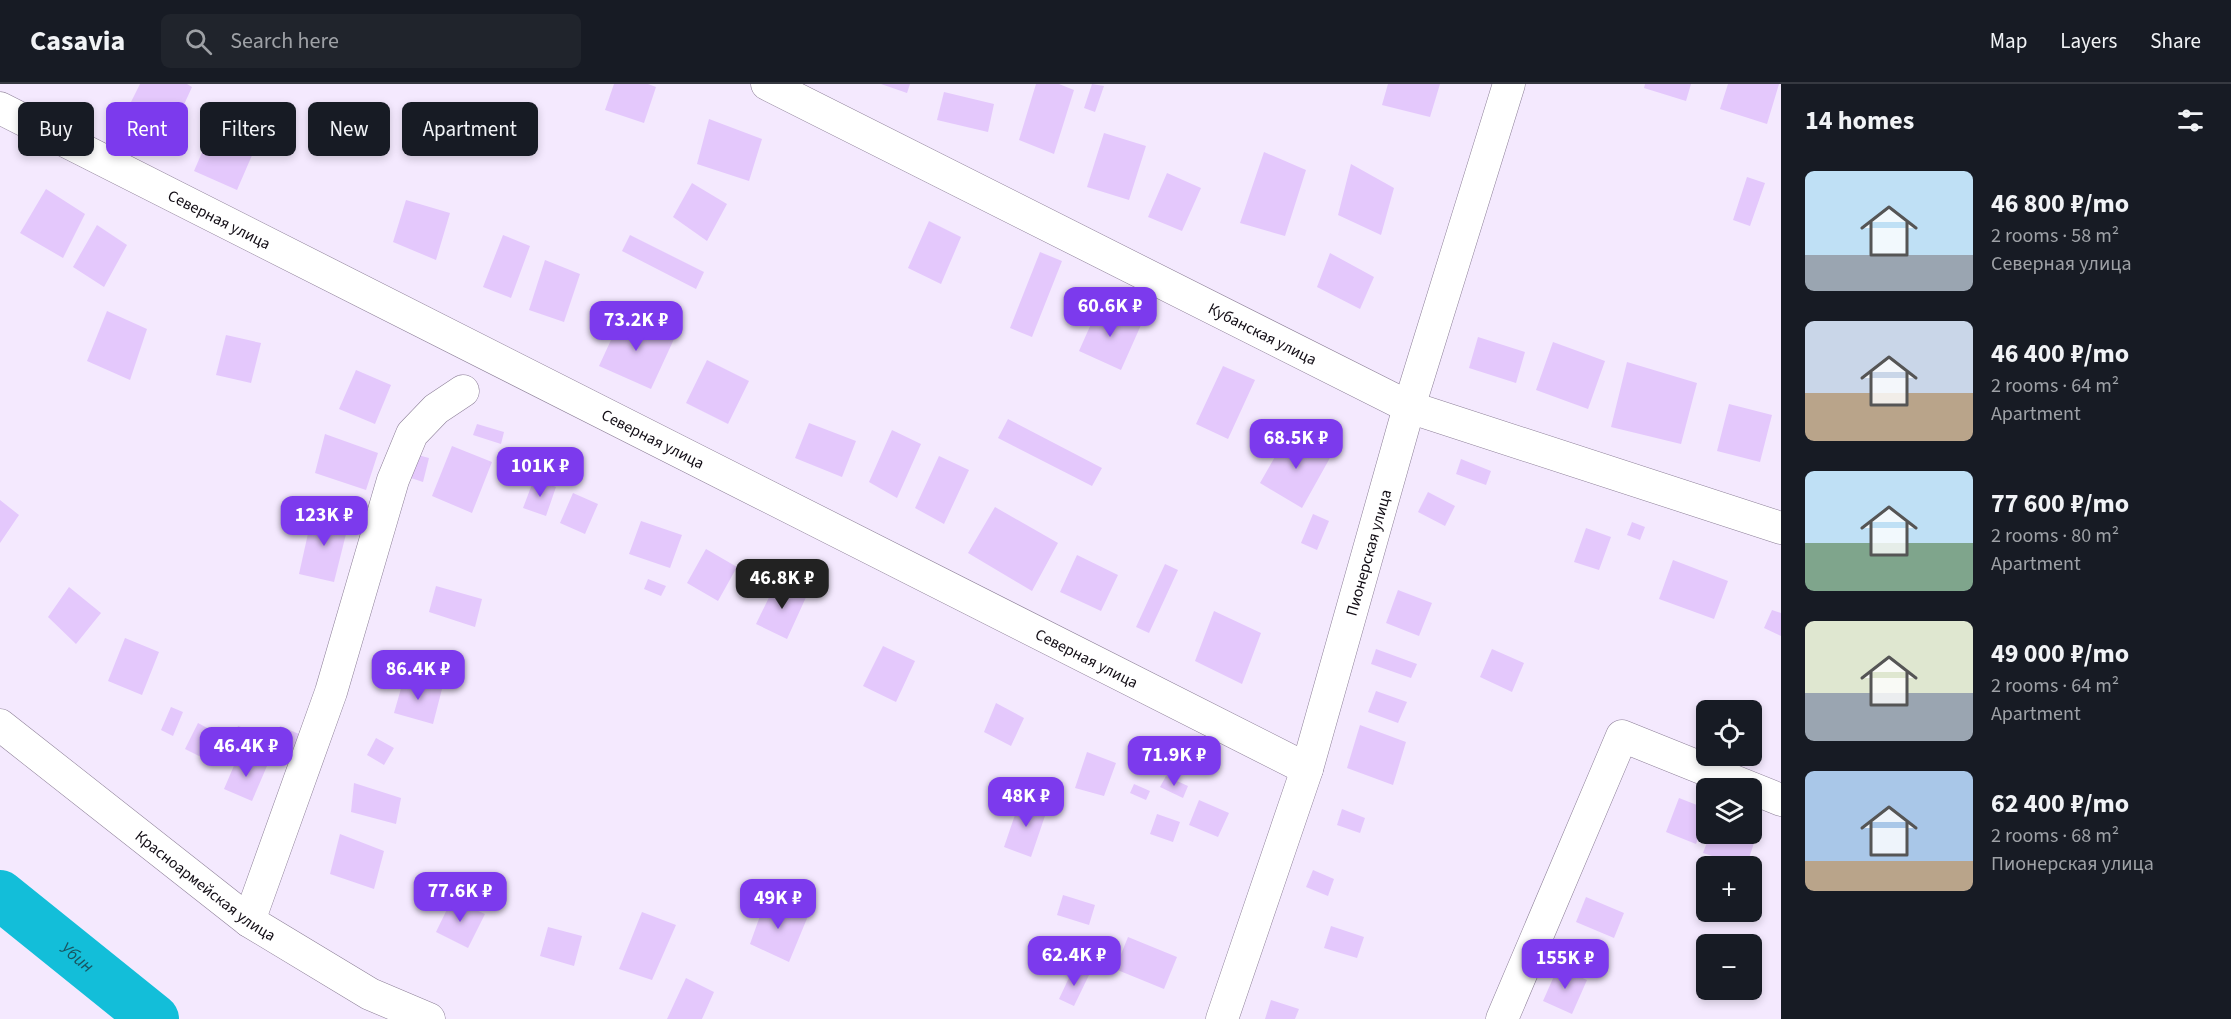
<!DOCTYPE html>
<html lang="en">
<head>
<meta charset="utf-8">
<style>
  :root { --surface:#171b24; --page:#20242c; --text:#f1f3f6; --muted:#9ea1a6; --line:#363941; --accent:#7c3aed }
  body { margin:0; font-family:"Source Sans 3",sans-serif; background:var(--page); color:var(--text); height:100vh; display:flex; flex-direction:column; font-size:22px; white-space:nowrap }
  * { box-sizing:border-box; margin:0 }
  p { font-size:20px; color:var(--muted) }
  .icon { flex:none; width:33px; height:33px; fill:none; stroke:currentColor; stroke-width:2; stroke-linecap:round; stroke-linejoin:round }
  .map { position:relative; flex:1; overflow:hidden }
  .panel { display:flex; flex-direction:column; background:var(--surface); width:450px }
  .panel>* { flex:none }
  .top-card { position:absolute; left:18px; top:18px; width:570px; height:54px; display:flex; gap:12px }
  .tools { position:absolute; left:1696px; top:616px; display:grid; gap:12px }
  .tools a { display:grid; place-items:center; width:66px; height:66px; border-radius:9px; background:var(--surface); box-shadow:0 3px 9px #0003; font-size:30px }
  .price { position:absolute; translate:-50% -51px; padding:0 14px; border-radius:12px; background:var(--accent); color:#fff; font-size:20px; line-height:39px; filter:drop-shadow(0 2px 3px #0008) }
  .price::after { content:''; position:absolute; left:50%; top:36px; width:18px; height:14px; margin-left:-9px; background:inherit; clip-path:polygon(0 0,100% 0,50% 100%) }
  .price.selected { background:#222; color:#fff }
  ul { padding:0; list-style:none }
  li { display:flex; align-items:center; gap:18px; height:150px; padding:0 24px }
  li span { display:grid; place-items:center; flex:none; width:168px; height:120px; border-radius:9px; color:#555 }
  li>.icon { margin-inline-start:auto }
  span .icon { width:72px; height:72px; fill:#fffc; stroke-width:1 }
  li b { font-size:26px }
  h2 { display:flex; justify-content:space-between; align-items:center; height:72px; padding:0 24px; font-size:26px }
  .chip { padding:0 21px; border-radius:9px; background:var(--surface); box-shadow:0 3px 9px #0003; font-size:21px; line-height:54px }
  .chip.selected { background:var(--accent); color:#fff }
  header { display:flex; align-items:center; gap:36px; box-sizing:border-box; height:84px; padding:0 30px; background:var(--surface); border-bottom:2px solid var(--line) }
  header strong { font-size:28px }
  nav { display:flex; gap:33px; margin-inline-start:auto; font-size:21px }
  .search { width:420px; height:54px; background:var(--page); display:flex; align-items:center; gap:15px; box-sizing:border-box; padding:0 21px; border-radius:9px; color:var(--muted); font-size:22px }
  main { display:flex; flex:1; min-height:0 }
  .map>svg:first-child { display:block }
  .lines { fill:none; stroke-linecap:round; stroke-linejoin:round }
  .river { stroke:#13bed9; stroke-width:50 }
  .building { fill:#e4c8fc }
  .minor-casing { stroke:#8c7f97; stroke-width:33 }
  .minor { stroke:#fff; stroke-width:32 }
  .labels { text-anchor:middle; stroke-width:5; stroke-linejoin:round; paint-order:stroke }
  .street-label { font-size:16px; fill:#120d15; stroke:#f4e9fe }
  .water-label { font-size:18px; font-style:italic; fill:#195561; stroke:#f4e9fe }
</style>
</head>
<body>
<header>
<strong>Casavia</strong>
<div class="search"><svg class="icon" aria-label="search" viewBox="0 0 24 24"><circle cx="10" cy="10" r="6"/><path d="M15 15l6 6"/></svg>Search here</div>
<nav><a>Map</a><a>Layers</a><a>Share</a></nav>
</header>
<main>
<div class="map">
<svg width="1781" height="935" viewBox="0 0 1781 935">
  <rect width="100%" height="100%" fill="#f4e9fe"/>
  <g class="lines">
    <!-- river -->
    <path class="river" id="s1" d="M0 811 154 935"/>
  </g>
  <!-- building -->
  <path class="building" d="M140 0H187L192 3 172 47 130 20Z
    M614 0H648L656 3 644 39 605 26Z
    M881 0H910L907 9Z
    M1036 0H1059L1074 6 1054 70 1019 56Z
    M1092 0 1104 2 1095 28 1084 24Z
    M1388 0H1440L1430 33 1382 21Z
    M1645 0H1691L1686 17 1644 4Z
    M1728 0H1779L1767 40 1720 25Z
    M944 8 994 20 988 48 937 36Z
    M709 35 762 55 749 97 697 80Z
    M216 36 259 55 237 106 194 87Z
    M1104 49 1146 62 1129 116 1087 103Z
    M1264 68 1306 86 1285 152 1240 139Z
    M1351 80 1394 104 1381 151 1338 131Z
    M1167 89 1201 104 1182 147 1148 133Z
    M1747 93 1765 99 1750 142 1733 136Z
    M692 99 727 120 707 157 673 133Z
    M46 105 85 130 63 174 20 149Z
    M406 116 450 129 436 176 393 158Z
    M929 137 961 153 941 200 908 184Z
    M97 141 127 161 104 203 73 183Z
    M503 151 530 162 511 214 483 203Z
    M630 151 704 188 696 205 622 167Z
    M1040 168 1062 177 1032 253 1010 244Z
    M1330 169 1374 193 1360 225 1317 203Z
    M545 176 580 190 564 238 529 226Z
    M1099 222 1141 241 1121 286 1079 267Z
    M107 227 147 245 130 296 87 277Z
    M622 232 674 255 651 305 599 282Z
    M226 251 261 259 251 299 216 291Z
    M1478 253 1525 268 1516 299 1469 284Z
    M1553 258 1605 277 1588 325 1536 306Z
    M707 276 749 297 728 340 686 319Z
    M1627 278 1697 299 1681 360 1611 343Z
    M1223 282 1255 296 1228 355 1196 340Z
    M356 286 391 301 375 340 339 325Z
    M1729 320 1772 331 1760 378 1717 367Z
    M1008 335 1102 384 1092 402 998 354Z
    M809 339 856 357 842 393 795 374Z
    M477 340 504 348 501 360 473 351Z
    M892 346 921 360 897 414 869 398Z
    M1289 348 1331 372 1302 424 1260 399Z
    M325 350 378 369 366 406 315 389Z
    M452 362 492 378 472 429 432 412Z
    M418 371 429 374 423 398 411 394Z
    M939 372 969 386 944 440 915 424Z
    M1461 375 1491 387 1486 401 1456 390Z
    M534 395 556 403 546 432 523 424Z
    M1428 408 1455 422 1445 442 1418 428Z
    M573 409 598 420 585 450 560 439Z
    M0 416 19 431 0 459Z
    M995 423 1058 459 1032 507 968 469Z
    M313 427 349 438 334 498 299 490Z
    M1313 430 1329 437 1317 466 1301 459Z
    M641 437 682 451 670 484 629 470Z
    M1632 438 1645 443 1640 456 1627 451Z
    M1586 444 1611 453 1599 486 1574 478Z
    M706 465 737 483 718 517 687 499Z
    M1077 471 1118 491 1101 527 1060 508Z
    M1673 476 1728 497 1714 535 1659 515Z
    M1165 480 1178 486 1149 549 1136 543Z
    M648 495 666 502 661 512 644 505Z
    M777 497 807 511 787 555 756 540Z
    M436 502 482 515 475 543 429 528Z
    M69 503 101 529 76 560 48 533Z
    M1398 506 1432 519 1419 552 1386 539Z
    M1772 526 1781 529V552L1764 544Z
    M1214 527 1261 549 1242 600 1195 577Z
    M125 554 159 568 142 611 108 597Z
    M883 562 915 577 896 618 863 602Z
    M1376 565 1417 580 1411 594 1371 580Z
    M1492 565 1524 579 1512 608 1480 593Z
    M404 594 442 605 433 640 394 629Z
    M1376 607 1407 618 1398 639 1368 628Z
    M996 619 1024 634 1011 662 984 648Z
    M171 623 183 628 173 652 161 646Z
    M198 639 213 647 201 673 185 665Z
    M1360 641 1406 658 1393 701 1347 684Z
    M238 642 261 650 254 667 232 659Z
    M280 642 299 650 290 675 273 670Z
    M376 654 394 664 384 681 367 671Z
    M1087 668 1116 679 1104 712 1075 704Z
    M239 670 267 682 252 717 224 705Z
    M1166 692 1188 702 1183 714 1160 703Z
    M354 699 401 714 396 740 351 728Z
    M1134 700 1150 707 1146 716 1130 709Z
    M1679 714 1707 725V732L1696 760 1666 748Z
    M1020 716 1047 726 1031 773 1004 763Z
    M1199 716 1229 729 1218 753 1189 741Z
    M1342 725 1365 734 1360 749 1337 741Z
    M1157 730 1180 738 1173 758 1150 750Z
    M1752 748 1757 750 1746 783 1703 769 1710 750H1752Z
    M340 750 384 767 374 805 330 790Z
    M1313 786 1334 795 1328 812 1306 803Z
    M1063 811 1095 821 1089 841 1057 831Z
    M1586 813 1624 829 1614 854 1576 838Z
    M452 815 485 830 468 864 436 848Z
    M766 815 808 832 789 878 750 860Z
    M642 828 676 841 652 896 619 885Z
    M1331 842 1364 853 1357 874 1324 864Z
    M548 843 582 852 574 882 540 872Z
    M1128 853 1177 873 1164 905 1115 885Z
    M1074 883 1089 891 1074 922 1059 915Z
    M1558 883 1587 896 1572 930 1543 917Z
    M686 894 714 908 702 935H667Z
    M1271 916 1299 925 1295 935H1265Z"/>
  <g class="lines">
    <defs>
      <g id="minor">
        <path id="s2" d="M767 0 1409 323 1781 444"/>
        <path id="s3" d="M0 24 1307 685"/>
        <path id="s4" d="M0 641 249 837 370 910 429 935"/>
        <path d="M249 837 331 608 393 396 412 350 436 325 463 307"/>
        <path id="s5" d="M1222 935 1307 685 1409 323 1509 0"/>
        <path d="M1502 935 1622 652 1781 716"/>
      </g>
    </defs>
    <!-- minor casing -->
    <use href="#minor" class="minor-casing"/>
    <!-- minor -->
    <use href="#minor" class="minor"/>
  </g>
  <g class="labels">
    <!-- street labels -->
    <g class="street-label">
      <text dy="6" stroke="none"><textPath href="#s3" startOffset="246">Северная улица</textPath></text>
      <text dy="6" stroke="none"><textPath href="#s2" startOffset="555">Кубанская улица</textPath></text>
      <text dy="6" stroke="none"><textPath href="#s3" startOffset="732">Северная улица</textPath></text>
      <text dy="6" stroke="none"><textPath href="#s5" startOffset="489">Пионерская улица</textPath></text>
      <text dy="6" stroke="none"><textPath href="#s3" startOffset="1218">Северная улица</textPath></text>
      <text dy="6" stroke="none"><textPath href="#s4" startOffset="261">Красноармейская улица</textPath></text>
    </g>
    <!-- water labels -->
    <g class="water-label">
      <text dy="6" stroke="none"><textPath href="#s1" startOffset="99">Убин</textPath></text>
    </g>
  </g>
</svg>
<div class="tools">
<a><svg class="icon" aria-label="locate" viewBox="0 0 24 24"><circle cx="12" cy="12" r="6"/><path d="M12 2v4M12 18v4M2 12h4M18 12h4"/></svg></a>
<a><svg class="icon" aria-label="layers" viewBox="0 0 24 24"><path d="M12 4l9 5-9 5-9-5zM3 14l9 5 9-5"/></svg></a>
<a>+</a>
<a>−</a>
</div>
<b class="price" style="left:1110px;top:254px">60.6K ₽</b>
<b class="price" style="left:636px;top:268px">73.2K ₽</b>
<b class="price" style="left:1296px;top:386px">68.5K ₽</b>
<b class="price" style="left:540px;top:414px">101K ₽</b>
<b class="price" style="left:324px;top:463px">123K ₽</b>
<b class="price selected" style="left:782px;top:526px">46.8K ₽</b>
<b class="price" style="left:418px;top:617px">86.4K ₽</b>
<b class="price" style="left:246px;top:694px">46.4K ₽</b>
<b class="price" style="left:1174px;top:703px">71.9K ₽</b>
<b class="price" style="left:1026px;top:744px">48K ₽</b>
<b class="price" style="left:460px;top:839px">77.6K ₽</b>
<b class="price" style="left:778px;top:846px">49K ₽</b>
<b class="price" style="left:1074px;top:903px">62.4K ₽</b>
<b class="price" style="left:1565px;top:906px">155K ₽</b>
<div class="top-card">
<a class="chip">Buy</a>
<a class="chip selected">Rent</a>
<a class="chip">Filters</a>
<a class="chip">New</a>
<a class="chip">Apartment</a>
</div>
</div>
<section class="panel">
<h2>14 homes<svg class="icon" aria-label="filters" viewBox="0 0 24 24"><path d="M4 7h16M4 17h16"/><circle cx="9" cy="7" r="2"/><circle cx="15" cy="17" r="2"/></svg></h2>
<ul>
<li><span style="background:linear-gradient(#bfe0f5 70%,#9aa5b1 0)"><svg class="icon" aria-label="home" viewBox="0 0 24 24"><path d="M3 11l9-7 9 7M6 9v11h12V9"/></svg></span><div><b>46 800 ₽/mo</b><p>2 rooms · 58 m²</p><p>Северная улица</p></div></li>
<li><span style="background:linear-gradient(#c9d6e8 60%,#b9a48a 0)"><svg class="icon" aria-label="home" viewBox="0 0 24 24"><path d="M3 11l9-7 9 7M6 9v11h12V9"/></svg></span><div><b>46 400 ₽/mo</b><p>2 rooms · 64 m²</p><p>Apartment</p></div></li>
<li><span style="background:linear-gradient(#bfe0f5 60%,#7fa58c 0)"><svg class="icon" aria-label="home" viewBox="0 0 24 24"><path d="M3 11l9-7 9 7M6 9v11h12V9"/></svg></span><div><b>77 600 ₽/mo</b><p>2 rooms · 80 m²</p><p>Apartment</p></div></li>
<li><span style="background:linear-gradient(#dfe7d0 60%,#9aa5b1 0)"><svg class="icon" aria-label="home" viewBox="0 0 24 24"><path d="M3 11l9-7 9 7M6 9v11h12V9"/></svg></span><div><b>49 000 ₽/mo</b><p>2 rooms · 64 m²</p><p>Apartment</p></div></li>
<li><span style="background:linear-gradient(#a9c7e8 75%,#b9a48a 0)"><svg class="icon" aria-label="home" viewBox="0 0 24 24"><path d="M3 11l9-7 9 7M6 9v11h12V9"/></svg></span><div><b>62 400 ₽/mo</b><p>2 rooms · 68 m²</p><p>Пионерская улица</p></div></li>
</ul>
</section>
</main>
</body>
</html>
